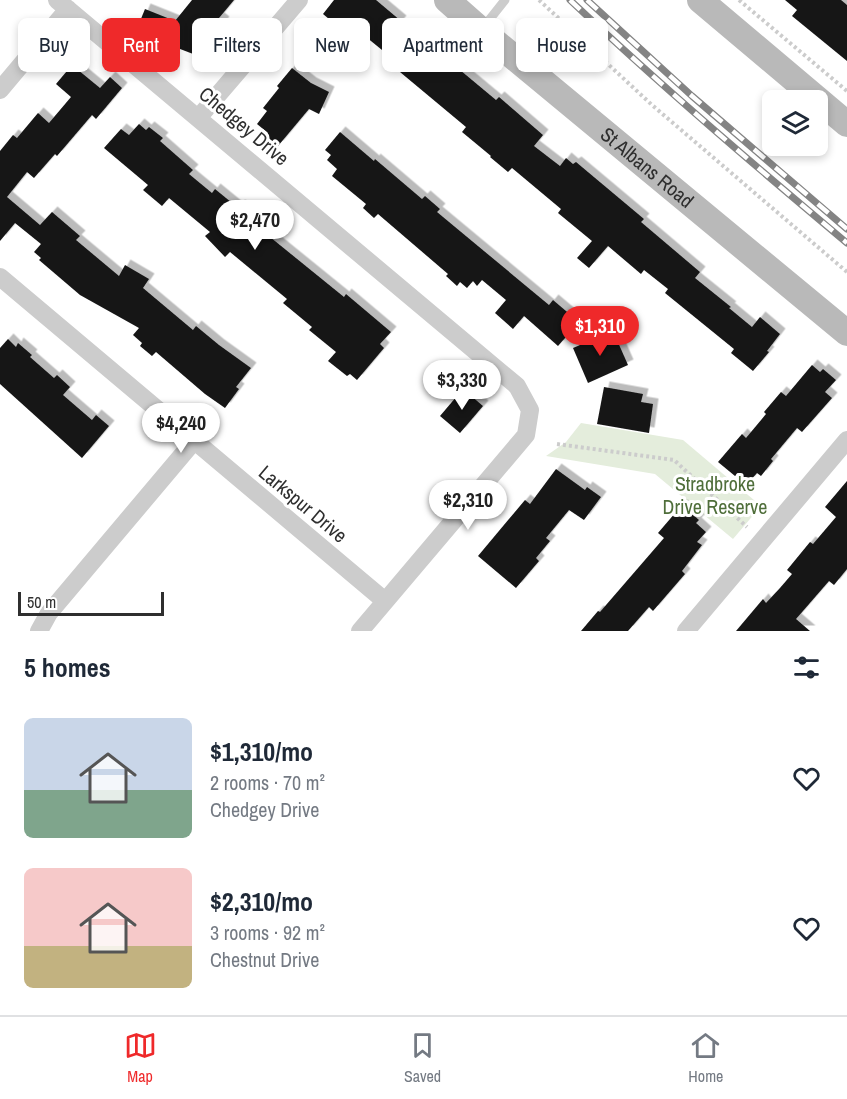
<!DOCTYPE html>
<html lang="en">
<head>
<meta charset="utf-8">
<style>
  :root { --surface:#fff; --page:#f6f6f7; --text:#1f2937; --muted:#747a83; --line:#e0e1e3; --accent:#ef292a }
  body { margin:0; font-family:"Archivo Narrow",sans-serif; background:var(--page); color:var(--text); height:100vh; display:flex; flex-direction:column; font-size:22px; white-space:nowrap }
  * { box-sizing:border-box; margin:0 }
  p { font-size:20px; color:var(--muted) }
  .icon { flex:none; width:33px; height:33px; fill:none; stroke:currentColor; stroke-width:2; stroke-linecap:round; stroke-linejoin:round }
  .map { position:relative; height:631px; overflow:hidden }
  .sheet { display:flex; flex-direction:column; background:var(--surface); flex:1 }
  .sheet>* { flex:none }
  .hud { position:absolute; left:18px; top:18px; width:812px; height:54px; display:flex; gap:12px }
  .fabs { position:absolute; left:762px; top:90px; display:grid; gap:12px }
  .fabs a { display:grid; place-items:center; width:66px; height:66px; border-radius:9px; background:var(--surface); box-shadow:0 3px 9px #0003; font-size:30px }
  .scale { position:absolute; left:18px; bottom:15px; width:146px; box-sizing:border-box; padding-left:6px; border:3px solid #2f2f2f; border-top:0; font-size:16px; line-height:21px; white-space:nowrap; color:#2f2f2f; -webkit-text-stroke:4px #fff; paint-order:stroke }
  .price { position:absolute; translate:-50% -51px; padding:0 14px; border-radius:21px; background:#fff; color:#222; font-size:20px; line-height:39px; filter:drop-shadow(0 2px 3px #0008) }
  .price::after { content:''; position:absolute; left:50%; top:36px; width:18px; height:14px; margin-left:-9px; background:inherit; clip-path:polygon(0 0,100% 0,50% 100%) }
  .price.selected { background:var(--accent); color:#fff }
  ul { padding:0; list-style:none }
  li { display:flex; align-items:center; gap:18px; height:150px; padding:0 24px }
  li span { display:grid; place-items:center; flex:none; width:168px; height:120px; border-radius:9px; color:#555 }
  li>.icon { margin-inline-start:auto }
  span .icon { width:72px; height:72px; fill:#fffc; stroke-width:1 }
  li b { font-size:26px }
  h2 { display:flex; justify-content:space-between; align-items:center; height:72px; padding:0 24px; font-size:26px }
  .tag { padding:0 21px; border-radius:9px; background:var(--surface); box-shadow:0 3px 9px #0003; font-size:21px; line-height:54px }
  .tag.selected { background:var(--accent); color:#fff }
  .menu { display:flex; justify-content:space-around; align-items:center; height:84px; border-top:2px solid var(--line); background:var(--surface); font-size:16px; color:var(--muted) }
  .menu a { display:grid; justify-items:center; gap:3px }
  .menu .selected { color:var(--accent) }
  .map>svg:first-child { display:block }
  .green { fill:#e4eddc }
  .building { fill:#161616; filter:url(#shadow) }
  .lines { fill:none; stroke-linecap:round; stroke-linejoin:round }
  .path { stroke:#ccc; stroke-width:4; stroke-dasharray:3 3; stroke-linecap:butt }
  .lane { stroke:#ccc; stroke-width:9 }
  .street { stroke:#ccc; stroke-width:18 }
  .secondary { stroke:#b9b9b9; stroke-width:26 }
  .rail-casing { stroke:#848484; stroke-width:7 }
  .rail { stroke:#fff; stroke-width:4.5; stroke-dasharray:14; stroke-linecap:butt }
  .labels { text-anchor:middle; stroke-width:6; stroke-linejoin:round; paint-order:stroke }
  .street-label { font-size:20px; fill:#2f2f2f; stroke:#fff }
  .park-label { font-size:20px; fill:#4f6e3a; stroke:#fff }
</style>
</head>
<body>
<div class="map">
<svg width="847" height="631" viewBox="0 0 847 631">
  <defs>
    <filter id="shadow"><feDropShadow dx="5.5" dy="-5.5" stdDeviation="0" flood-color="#0004"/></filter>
  </defs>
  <rect width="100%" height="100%" fill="#fff"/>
  <!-- green -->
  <path class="green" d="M581 423 683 440 761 506 733 539 655 474 546 456 566 442Z"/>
  <!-- building -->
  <path class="building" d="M192 0H234L219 18 224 22 206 43 201 57 167 44 166 47 151 41 153 38 136 31 145 9 175 21Z
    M334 0H376L401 21 395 28 424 52 430 45 496 100 499 97 543 135 534 146 560 166 566 158 573 164 576 162 644 219 641 222 700 272 695 278 731 307 729 308 752 327 760 317 780 334 767 351 769 352 753 371 731 353 734 349 665 293 668 289 644 270 641 274 608 246 589 268 577 258 592 241 558 213 561 209 512 168 508 172 490 157 491 156 462 132 466 127 394 67 398 63 355 28 348 35 323 14Z
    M785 0H841L847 5V61L792 16 797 10Z
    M72 65 100 88 110 77 122 88 96 119 92 115 57 156 55 154 34 178 27 172 7 197 40 225 52 212 80 236 76 240 119 276 125 265 149 279 143 288 193 330 196 326 219 345 251 368 236 387 239 389 225 408 205 394 156 352 152 356 140 346 142 343 133 335 139 328 80 295 39 260 41 258 34 252 41 244 15 223 0 241V151L13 135 17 138 38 113 49 123 71 97 56 84Z
    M292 68 311 83 329 92 319 114 309 109 278 146 266 136 268 133 257 124 267 111 263 108 279 88 277 86Z
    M139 124 146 130 149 127 163 138 160 141 193 170 189 174 212 193 215 189 237 207 240 205 270 237 344 297 346 294 391 332 380 344 384 348 357 380 350 374 347 376 328 361 336 352 309 330 312 327 283 303 287 299 230 252 225 257 205 236 210 232 169 198 162 206 143 190 148 185 104 148 121 129 129 135Z
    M340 132 374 161 375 159 422 199 425 196 440 209 437 212 549 305 553 300 579 322 558 346 524 316 513 329 495 313 506 300 482 280 477 286 473 281 467 288 460 282 457 286 446 276 448 274 378 214 374 218 363 208 366 204 332 176 337 169 327 160 331 155 325 150Z
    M613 331 628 365 588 383 573 348Z
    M8 339 16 347 18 343 32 355 30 357 54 378 57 375 70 387 63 395 92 420 96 415 109 426 82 458 0 384V348Z
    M812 365 820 372 823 369 836 380 825 392 832 398 802 432 797 428 771 459 773 461 761 476 757 473 749 482 738 473 735 476 718 462 742 434 746 438 766 414 764 412 781 392 786 396Z
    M604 387 643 394 641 402 653 404 649 433 597 424Z
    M463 389 483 406 460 433 440 416Z
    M556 469 585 490 587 487 601 497 584 520 569 510 546 538 550 541 536 558 539 561 516 588 478 556 525 500 530 504Z
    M847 481V569L834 585 829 581 796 619 810 631H736L763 599 766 603 780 588 792 574 787 570 810 542 813 544 836 517 825 507Z
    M682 505 699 520 696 523 706 532 697 542 702 545 682 571 685 574 653 611 649 607 628 631H581L598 611 600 612 664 538 658 533Z"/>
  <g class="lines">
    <!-- path -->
    <path class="path" d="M539 0 652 105 847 272
      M739 0 847 91
      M557 444 674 460 747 527"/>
    <!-- lane -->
    <path class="lane" d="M482 29 505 0"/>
    <!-- street -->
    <path class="street" d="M57 0 517 386 530 410 526 435 360 631
      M0 90 68 9
      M199 117 299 0
      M0 277 385 601
      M39 631 49 613 194 441
      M686 631 847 440"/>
    <!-- secondary -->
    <g class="secondary">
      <path id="s1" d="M447 0 481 30 847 333"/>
      <path d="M700 0 847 124"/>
    </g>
    <defs>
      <path id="rail" d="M570 0C659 84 753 164 847 243
        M587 0 692 96 847 229"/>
    </defs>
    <!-- rail casing -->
    <use href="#rail" class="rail-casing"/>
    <!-- rail -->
    <use href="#rail" class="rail"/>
  </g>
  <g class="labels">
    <!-- street labels -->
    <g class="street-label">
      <text transform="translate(244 126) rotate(40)" y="7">Chedgey Drive</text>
      <text dy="7" stroke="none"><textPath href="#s1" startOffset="261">St Albans Road</textPath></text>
      <text transform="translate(303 504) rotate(40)" y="7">Larkspur Drive</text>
    </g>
    <!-- park labels -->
    <g class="park-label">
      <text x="715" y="491">Stradbroke<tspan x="715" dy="23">Drive Reserve</tspan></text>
    </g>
  </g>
</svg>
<div class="fabs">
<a><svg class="icon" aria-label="layers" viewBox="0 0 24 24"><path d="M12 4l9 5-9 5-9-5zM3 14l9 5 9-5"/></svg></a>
</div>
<div class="scale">50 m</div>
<b class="price" style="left:255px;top:251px">$2,470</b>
<b class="price selected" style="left:600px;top:357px">$1,310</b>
<b class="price" style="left:462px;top:411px">$3,330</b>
<b class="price" style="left:181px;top:454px">$4,240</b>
<b class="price" style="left:468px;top:531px">$2,310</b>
<div class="hud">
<a class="tag">Buy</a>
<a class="tag selected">Rent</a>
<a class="tag">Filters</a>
<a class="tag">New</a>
<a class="tag">Apartment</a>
<a class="tag">House</a>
</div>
</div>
<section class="sheet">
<h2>5 homes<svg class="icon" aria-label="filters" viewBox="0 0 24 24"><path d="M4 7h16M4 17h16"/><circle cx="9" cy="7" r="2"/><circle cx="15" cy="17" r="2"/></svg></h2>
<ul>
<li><span style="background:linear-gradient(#c9d6e8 60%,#7fa58c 0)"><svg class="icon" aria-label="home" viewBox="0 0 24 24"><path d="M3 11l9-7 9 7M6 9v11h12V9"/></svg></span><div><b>$1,310/mo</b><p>2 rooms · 70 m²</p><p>Chedgey Drive</p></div><svg class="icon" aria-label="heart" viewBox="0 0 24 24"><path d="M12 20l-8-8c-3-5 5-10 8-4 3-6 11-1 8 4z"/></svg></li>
<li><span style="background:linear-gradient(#f6c9c9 65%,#c2b280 0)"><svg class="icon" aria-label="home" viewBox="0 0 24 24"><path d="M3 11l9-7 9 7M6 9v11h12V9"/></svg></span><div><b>$2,310/mo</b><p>3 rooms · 92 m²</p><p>Chestnut Drive</p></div><svg class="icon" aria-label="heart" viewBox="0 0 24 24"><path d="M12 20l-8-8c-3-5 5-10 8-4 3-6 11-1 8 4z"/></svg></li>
</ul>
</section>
<nav class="menu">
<a class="selected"><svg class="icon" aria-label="map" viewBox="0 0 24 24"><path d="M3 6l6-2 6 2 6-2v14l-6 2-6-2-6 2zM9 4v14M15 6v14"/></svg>Map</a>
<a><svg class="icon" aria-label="saved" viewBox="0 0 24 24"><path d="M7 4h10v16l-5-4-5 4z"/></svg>Saved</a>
<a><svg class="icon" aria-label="home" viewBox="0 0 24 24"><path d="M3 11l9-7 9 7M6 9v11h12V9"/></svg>Home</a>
</nav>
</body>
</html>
